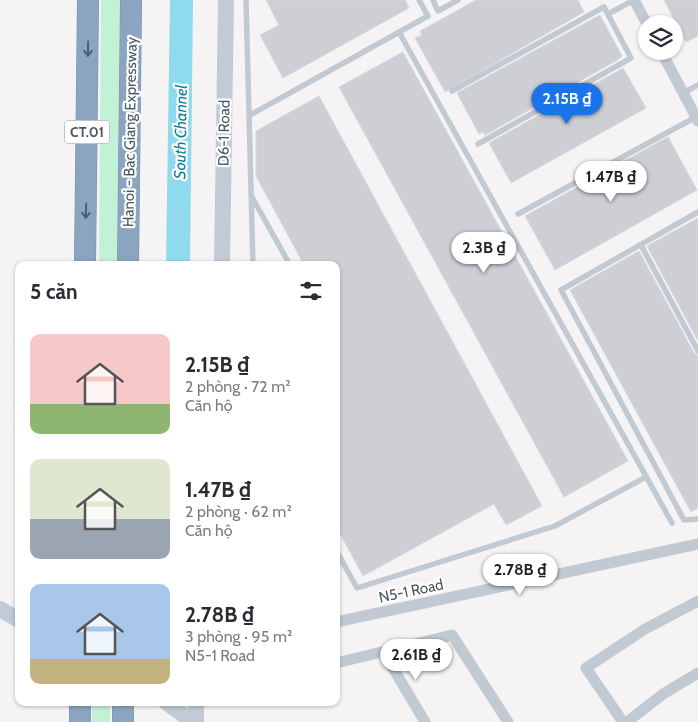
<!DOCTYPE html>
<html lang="vi">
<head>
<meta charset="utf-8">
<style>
  :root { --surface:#fff; --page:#f7f7f7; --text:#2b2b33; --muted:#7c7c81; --accent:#1a73e8 }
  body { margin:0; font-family:Cabin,sans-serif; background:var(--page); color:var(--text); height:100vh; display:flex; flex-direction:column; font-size:19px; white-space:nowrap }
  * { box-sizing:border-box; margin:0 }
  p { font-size:16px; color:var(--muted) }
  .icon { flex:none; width:28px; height:28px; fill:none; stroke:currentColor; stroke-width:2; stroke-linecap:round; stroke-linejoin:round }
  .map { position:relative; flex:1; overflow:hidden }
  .sheet { position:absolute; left:15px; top:261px; width:325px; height:445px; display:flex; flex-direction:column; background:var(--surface); border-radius:10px; box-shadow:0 1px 4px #0004 }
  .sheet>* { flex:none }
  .buttons { position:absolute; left:638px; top:15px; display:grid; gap:10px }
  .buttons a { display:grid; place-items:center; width:45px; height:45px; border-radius:50%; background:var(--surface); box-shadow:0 1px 4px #0004; font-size:25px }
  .price { position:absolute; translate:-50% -42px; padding:0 11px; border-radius:18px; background:#fff; color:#222; font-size:16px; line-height:32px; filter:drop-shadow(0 1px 2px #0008) }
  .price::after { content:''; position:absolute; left:50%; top:30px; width:15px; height:11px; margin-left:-8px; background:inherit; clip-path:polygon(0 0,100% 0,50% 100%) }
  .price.active { background:var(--accent); color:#fff }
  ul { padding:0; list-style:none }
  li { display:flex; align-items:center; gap:15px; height:125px; padding:0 15px }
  li span { display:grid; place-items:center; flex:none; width:140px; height:100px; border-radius:10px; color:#555 }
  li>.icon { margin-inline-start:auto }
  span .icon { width:60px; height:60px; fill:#fffc; stroke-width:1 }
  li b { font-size:21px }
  h2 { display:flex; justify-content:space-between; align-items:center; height:60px; padding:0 15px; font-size:21px }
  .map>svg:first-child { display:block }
  .green { fill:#c3f1d5 }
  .water { fill:#90daee }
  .building { fill:#cdcfd5; stroke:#d7d9de }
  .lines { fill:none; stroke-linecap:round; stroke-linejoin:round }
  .highway-casing { stroke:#7690ad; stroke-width:22 }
  .lane { stroke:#c1cad2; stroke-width:5.5 }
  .street { stroke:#c1cad2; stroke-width:11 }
  .secondary { stroke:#c1cbd6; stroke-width:16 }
  .highway { stroke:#8ba5c1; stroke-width:21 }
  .oneway { stroke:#505e6b }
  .labels { text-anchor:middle; stroke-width:4.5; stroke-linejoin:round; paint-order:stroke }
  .shield { fill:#fff; stroke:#808990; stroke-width:1 }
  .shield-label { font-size:14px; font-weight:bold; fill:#4a5661 }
  .street-label { font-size:15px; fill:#4a5661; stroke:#fff }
  .water-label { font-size:16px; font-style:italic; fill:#0c7c9b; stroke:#fff }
</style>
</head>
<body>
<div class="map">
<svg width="698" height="722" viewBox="0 0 698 722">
  <rect width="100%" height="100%" fill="#f5f3f3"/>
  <!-- green -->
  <path class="green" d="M101 0H120L117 265H99Z
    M92 703H110V722H92Z"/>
  <!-- water -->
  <path class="water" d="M170 0H193L190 265H166Z"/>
  <!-- building -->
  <path class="building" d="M266 0H405L409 8 283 78 260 35 279 25Z
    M476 0H578L584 12 445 92 415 38 422 35 420 31Z
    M664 0H698V36L686 42Z
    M600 15 622 56 619 59 485 135 483 132 479 134 457 93Z
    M403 52 628 461 564 497 339 87Z
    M623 68 646 108 511 183 489 143Z
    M319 96 542 506 506 525 494 504 363 576 336 526V265H304L256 176V131Z
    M668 137 697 190 555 270 525 216Z
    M698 218V341L647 246Z
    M639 251 694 353 698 356V508L691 512 570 290Z"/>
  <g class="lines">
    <defs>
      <path id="highway" d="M85 265 88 0
        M128 265 131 0
        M80 722V702
        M123 722V702"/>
    </defs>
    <!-- highway casing -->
    <use href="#highway" class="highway-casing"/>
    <!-- lane -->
    <path class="lane" d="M246 0 253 265
      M433 0 438 11 458 0
      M608 14 634 0
      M399 32 672 523
      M452 91 604 7 631 58 478 144
      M683 93 698 85
      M250 115 428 16 419 0
      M252 197 290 265
      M698 212 561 290 684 520 698 519
      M518 214 696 117
      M641 245 698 351
      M336 550 357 588 555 526 646 477"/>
    <!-- street -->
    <path class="street" d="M634 0 647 24
      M661 51 698 121
      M336 622 698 544
      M384 653 425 722
      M336 663 452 635 508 722
      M623 722 586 668 645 629 698 601
      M627 722 663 694 698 673"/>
    <!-- secondary -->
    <path class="secondary" d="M222 265 226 0
      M0 609 19 620
      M166 702 193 722
      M196 702V722"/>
    <!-- highway -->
    <use href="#highway" class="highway"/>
  </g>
  <!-- one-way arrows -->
  <defs><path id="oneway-shaft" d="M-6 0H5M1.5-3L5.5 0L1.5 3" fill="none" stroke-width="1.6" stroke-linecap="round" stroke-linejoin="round" transform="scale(1.25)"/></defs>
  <g class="oneway">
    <use href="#oneway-shaft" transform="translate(88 49) rotate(91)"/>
    <use href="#oneway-shaft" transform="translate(86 211) rotate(91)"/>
  </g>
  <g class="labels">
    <!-- shield labels -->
    <rect class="shield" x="64.5" y="120.5" width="45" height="23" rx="4"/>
    <g class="shield-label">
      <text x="87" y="137">CT.01</text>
    </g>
    <!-- street labels -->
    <g class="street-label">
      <text transform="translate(130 132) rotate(-89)" y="5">Hanoi - Bac Giang Expressway</text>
      <text transform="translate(224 133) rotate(-89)" y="5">D6-1 Road</text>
      <text transform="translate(411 591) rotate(-12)" y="5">N5-1 Road</text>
    </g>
    <!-- water labels -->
    <g class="water-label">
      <text transform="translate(180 132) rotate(-89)" y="6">South Channel</text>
    </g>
  </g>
</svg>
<div class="buttons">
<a><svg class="icon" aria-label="layers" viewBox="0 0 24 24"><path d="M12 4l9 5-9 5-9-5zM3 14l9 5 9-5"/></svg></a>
</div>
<b class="price active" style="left:567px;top:125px">2.15B ₫</b>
<b class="price" style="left:611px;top:203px">1.47B ₫</b>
<b class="price" style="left:484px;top:274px">2.3B ₫</b>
<b class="price" style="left:520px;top:596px">2.78B ₫</b>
<b class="price" style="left:416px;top:681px">2.61B ₫</b>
<section class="sheet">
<h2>5 căn<svg class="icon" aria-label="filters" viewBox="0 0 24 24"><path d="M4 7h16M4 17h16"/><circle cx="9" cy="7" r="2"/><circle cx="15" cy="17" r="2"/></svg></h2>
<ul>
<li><span style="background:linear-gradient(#f6c9c9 70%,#8fb573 0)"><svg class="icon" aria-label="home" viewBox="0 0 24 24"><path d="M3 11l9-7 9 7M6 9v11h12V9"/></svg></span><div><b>2.15B ₫</b><p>2 phòng · 72 m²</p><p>Căn hộ</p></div></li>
<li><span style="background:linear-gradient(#dfe7d0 60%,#9aa5b1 0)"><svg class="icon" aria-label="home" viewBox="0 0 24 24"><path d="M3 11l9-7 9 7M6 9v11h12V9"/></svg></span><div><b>1.47B ₫</b><p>2 phòng · 62 m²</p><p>Căn hộ</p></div></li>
<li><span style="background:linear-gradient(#a9c7e8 75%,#c2b280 0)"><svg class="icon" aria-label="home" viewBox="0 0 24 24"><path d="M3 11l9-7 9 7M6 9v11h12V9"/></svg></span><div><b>2.78B ₫</b><p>3 phòng · 95 m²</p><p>N5-1 Road</p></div></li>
</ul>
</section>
</div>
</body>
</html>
